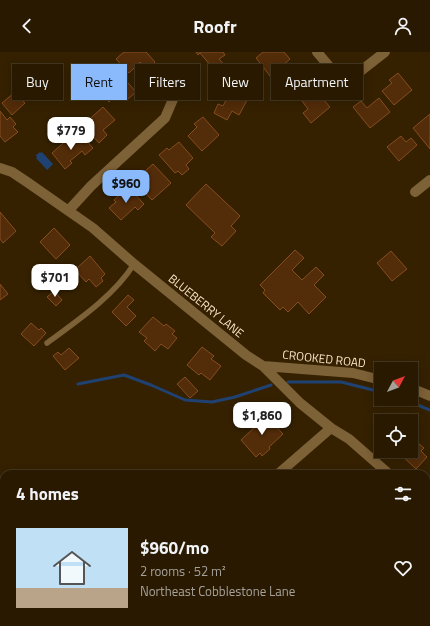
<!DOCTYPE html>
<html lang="en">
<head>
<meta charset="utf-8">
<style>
  :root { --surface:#281900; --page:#30220a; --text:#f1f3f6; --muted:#a5a099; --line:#443822; --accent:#8abafc }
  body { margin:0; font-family:"Titillium Web",sans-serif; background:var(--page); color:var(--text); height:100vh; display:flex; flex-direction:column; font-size:15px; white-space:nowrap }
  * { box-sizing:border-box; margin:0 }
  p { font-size:13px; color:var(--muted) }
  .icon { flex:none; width:22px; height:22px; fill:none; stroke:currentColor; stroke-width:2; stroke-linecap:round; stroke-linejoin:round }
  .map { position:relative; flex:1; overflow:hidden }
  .details { position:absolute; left:0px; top:418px; width:430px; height:156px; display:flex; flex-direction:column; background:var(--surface); border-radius:12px 12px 0 0; box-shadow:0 2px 10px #0003,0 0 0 1px var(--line) }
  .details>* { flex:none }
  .top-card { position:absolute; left:12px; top:12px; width:406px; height:36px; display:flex; gap:8px }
  .needle { width:26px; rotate:49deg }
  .controls { position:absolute; left:374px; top:310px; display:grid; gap:8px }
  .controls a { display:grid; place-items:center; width:44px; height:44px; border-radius:0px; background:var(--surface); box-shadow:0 2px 10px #0003,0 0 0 1px var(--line); font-size:20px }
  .price { position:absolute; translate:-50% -34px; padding:0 9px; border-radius:8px; background:#fff; color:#222; font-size:13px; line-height:26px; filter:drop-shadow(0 1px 2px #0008) }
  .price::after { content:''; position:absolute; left:50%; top:24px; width:12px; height:9px; margin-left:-6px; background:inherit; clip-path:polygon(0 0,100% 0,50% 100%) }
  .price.active { background:var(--accent); color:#111 }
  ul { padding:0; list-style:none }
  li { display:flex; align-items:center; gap:12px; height:100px; padding:0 16px }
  li span { display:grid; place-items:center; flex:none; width:112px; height:80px; border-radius:0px; color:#555 }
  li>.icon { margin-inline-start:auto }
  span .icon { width:48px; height:48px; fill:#fffc; stroke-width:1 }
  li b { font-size:17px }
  h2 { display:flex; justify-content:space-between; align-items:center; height:48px; padding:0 16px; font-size:17px }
  .chip { padding:0 14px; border-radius:0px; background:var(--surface); box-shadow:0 2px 10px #0003,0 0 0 1px var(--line); font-size:14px; line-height:36px }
  .chip.active { background:var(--accent); color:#111 }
  header { display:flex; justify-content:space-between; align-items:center; height:52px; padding:0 16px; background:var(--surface); font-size:18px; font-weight:700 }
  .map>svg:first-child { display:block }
  .water { fill:#1f4272 }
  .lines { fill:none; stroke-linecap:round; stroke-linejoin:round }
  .stream { stroke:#1f4272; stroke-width:3 }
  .building { fill:#532c09; stroke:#864e21 }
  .lane { stroke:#7d6137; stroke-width:5.5 }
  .street { stroke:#7d6137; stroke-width:10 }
  .labels { text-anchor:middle; stroke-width:3; stroke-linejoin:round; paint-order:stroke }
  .street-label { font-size:12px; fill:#f9e3c4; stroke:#352100 }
</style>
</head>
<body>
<header><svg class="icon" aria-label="back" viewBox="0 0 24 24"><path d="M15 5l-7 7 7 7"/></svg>Roofr<svg class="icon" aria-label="person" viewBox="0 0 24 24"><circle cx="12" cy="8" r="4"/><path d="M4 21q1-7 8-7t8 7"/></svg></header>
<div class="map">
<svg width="430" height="574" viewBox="0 0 430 574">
  <rect width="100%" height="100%" fill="#352100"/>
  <!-- water -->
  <path class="water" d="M40 100 41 101 42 100 53 112 47 118 36 106 37 105 36 103Z"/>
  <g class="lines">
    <!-- stream -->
    <path class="stream" d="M288 330H341L381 340
      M78 332 124 323 151 333 185 348 212 350 235 345 271 333
      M403 347 430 358"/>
  </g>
  <!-- building -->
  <path class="building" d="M124 0H146L155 10 147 18 140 10 129 21 116 7Z
    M196 0H223L225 3 219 7 226 15 214 25 207 17 211 14 200 1 198 3Z
    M263 0H284L290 7 270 24 256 6Z
    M296 13 303 22 298 26 306 35 291 48 276 30Z
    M115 16 136 40 128 47 120 39 109 50 96 36 110 24 108 22Z
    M398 21 412 38 394 53 382 39 392 31 389 28Z
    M234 32 251 41 239 63 232 59 227 68 214 61 218 52 223 54Z
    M315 38 330 55 311 71 303 61 308 57 302 49Z
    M15 40 25 51 12 63 2 51Z
    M379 46 390 60 370 76 353 55 361 49 367 56Z
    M103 55 115 68 103 78 107 83 99 91 83 73Z
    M0 59 7 68 10 65 16 72 13 75 18 80 5 90 0 84Z
    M430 62V97L413 76Z
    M203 65 219 83 202 99 188 84 197 75 194 72Z
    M401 84 406 90 411 86 417 93 399 109 387 95Z
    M70 85 76 91 83 85 93 96 85 103 82 99 70 109 72 111 65 117 52 101Z
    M179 90 193 106 186 113 189 117 182 123 178 119 175 121 159 103 167 96 169 98Z
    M153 112 171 131 152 148 134 129Z
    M206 132 240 164 231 174 236 179 222 194 211 185 215 181 186 153Z
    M128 135 144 152 138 158 135 155 121 168 109 156 116 150 114 148Z
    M0 160 16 179 3 191 0 187Z
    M54 176 70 193 56 207 40 190Z
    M295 198 304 206 292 218 302 228 316 215 324 223 314 233 326 245 309 262 298 250 288 260 283 255 280 258 263 241 265 238 260 233Z
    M391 199 407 217 392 229 377 211Z
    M90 204 105 222 101 226 103 229 96 235 89 227 86 230 75 218Z
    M0 232 8 242 0 248Z
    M54 239 62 248 56 254 47 245Z
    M128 243 134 248 127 255 136 264 126 274 112 260Z
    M153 265 164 274 166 272 175 279 172 282 177 286 168 297 161 292 155 299 144 289 147 286 139 280Z
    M31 271 39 278 41 276 46 281 34 294 21 282Z
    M202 295 214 304 211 307 221 314 210 328 201 321 199 323 187 313Z
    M69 296 79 306 65 318 53 304 58 300 61 303Z
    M185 325 198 339 190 346 177 332Z
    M264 361 283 382 269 395 270 397 262 404 260 401 256 405 241 388 256 374 253 371Z
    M411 391 414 394 418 391 424 396 421 399 427 405 416 417 397 399H411Z
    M0 434 4 438V451L0 455Z
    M426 488 430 491V519L426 515Z
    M0 539 2 542 4 540V554L0 557Z
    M426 546 430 550V574H427L422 570H426Z
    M4 561V570H6L4 571 0 566Z
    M8 570H29L25 574H11Z"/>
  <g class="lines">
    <!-- lane -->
    <path class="lane" d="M47 291C77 269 114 244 134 212
      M250 570 253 574
      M407 570 411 574
      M340 574 344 570"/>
    <!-- street -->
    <path class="street" d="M317 0 344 32 385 0
      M0 116 12 120 27 130 93 176 134 212 246 303 263 314 300 351 331 376 349 387 389 422
      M415 140 430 128
      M69 158 91 134 165 66 174 45
      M263 314 353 321 381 328
      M411 336 430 344
      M278 422 331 376
      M426 455 430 458
      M0 497 4 502
      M64 570 68 574
      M99 574 103 570"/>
  </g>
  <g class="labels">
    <!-- street labels -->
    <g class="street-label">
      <text transform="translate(206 254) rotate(39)" y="4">BLUEBERRY LANE</text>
      <text transform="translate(324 307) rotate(6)" y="4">CROOKED ROAD</text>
    </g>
  </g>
</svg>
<div class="controls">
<a><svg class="needle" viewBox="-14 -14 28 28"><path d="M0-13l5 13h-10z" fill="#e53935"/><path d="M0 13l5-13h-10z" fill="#a5a099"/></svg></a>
<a><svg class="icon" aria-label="locate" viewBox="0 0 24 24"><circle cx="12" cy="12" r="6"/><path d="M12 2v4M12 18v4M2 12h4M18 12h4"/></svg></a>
</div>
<b class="price" style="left:71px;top:99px">$779</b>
<b class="price active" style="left:126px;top:152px">$960</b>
<b class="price" style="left:55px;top:246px">$701</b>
<b class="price" style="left:262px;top:384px">$1,860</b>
<div class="top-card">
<a class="chip">Buy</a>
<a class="chip active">Rent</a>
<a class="chip">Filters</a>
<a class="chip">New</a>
<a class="chip">Apartment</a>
</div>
<section class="details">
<h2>4 homes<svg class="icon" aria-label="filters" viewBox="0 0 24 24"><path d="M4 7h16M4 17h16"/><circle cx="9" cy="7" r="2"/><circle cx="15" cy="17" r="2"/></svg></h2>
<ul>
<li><span style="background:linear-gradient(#bfe0f5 75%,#b9a48a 0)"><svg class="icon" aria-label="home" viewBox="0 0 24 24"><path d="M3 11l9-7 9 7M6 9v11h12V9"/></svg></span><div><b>$960/mo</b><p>2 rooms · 52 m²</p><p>Northeast Cobblestone Lane</p></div><svg class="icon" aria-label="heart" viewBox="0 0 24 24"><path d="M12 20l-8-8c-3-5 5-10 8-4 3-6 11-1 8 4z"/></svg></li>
</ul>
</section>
</div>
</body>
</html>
